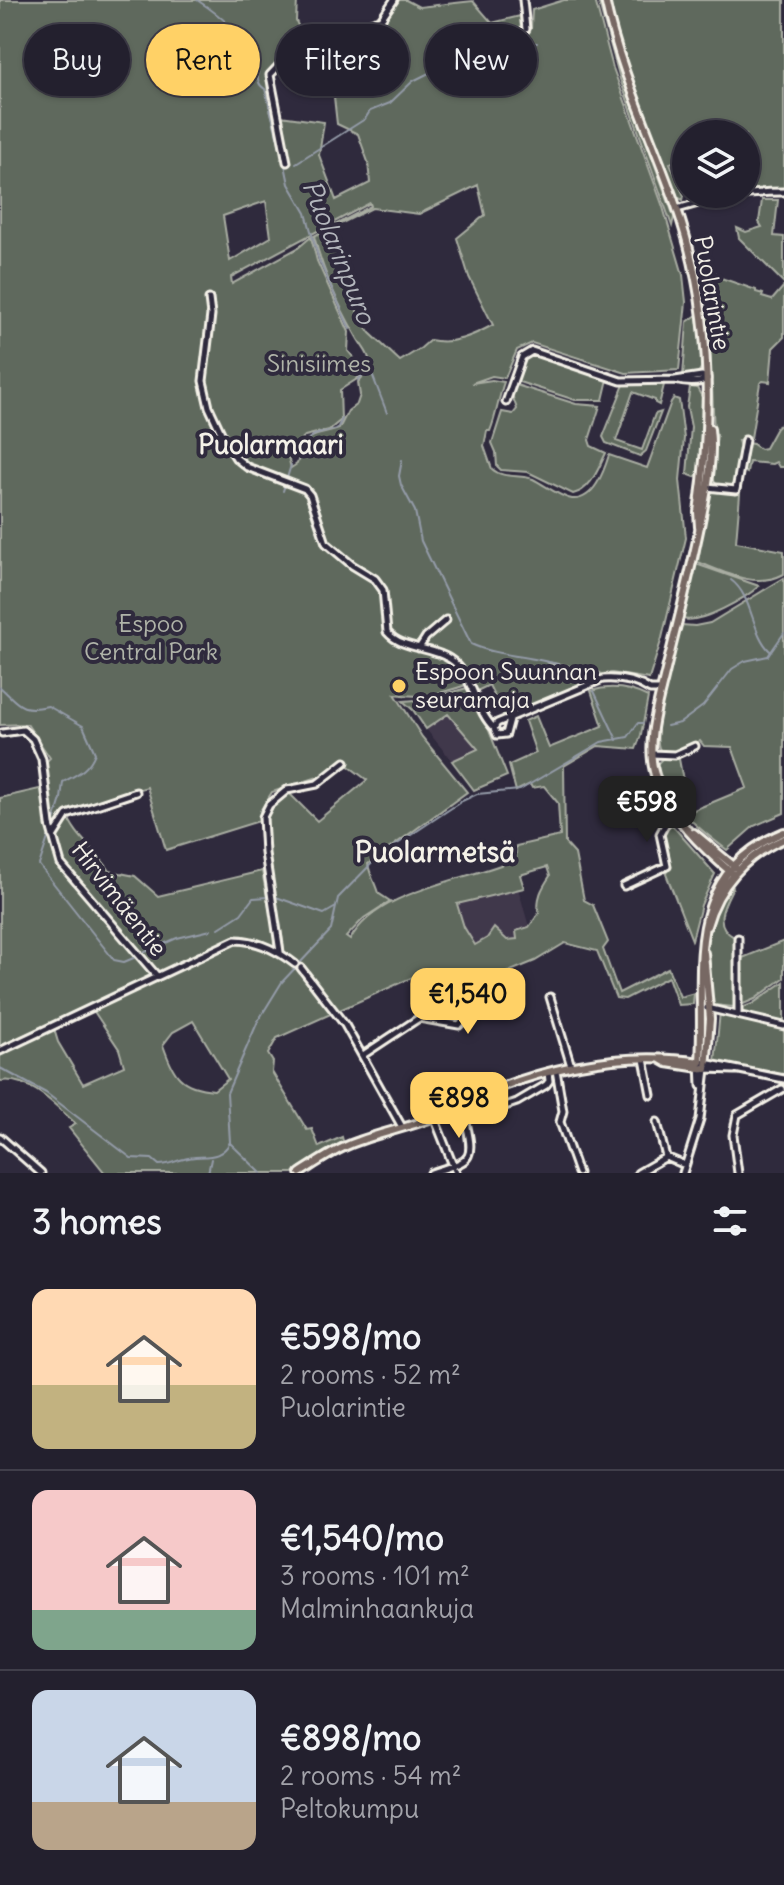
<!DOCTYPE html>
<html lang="en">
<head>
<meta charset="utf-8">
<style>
  :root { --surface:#23202e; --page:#2f2d3a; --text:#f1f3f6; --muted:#a3a3aa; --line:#403e4a; --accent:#ffd166 }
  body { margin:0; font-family:Delius,sans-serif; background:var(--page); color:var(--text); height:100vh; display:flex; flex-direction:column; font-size:30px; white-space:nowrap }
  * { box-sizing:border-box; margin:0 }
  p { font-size:26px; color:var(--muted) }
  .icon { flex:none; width:44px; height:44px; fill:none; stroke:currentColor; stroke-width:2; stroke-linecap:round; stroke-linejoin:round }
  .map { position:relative; height:1173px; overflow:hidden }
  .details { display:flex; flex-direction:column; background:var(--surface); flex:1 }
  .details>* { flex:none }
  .top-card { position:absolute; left:24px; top:24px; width:736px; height:72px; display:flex; gap:16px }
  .tools { position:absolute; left:672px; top:120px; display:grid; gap:16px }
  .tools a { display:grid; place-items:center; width:88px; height:88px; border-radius:50%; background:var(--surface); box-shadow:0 2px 6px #0004,0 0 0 2px var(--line); font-size:40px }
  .price { position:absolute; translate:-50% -68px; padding:0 18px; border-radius:16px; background:var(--accent); color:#111; font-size:26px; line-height:52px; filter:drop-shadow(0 2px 4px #0008) }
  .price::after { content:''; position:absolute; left:50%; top:48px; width:24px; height:18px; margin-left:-12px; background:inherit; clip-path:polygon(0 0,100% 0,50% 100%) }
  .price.active { background:#222; color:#fff }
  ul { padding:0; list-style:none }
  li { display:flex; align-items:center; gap:24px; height:200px; padding:0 32px }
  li+li { border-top:2px solid var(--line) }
  li span { display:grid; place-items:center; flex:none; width:224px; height:160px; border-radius:16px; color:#555 }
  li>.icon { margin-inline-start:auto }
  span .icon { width:96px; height:96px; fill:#fffc; stroke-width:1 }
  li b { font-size:34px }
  h2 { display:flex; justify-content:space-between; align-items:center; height:96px; padding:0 32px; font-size:34px }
  .chip { padding:0 28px; border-radius:36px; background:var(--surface); box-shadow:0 2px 6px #0004,0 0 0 2px var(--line); font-size:28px; line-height:72px }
  .chip.active { background:var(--accent); color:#111 }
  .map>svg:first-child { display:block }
  .built { fill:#41374c }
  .green { fill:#5e695d; stroke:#a9ada2; stroke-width:2; fill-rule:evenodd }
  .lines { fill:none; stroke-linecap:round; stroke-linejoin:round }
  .stream { stroke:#949ba8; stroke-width:2 }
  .minor-casing { stroke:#f4f1e8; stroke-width:11 }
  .major-casing { stroke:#f4f1e8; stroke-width:12 }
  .minor { stroke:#2f2a3d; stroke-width:5 }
  .major { stroke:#776864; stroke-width:6 }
  .poi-dot { fill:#ffd166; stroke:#2f2a3d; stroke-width:3 }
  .labels { text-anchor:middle; stroke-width:8; stroke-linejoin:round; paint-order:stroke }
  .street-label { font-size:24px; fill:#f4f1e8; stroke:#2f2a3d }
  .park-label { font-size:24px; fill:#b0b4a9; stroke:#2f2a3d }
  .poi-label { font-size:24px; fill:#f4f1e8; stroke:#2f2a3d; text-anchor:start }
  .water-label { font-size:26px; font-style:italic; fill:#b4b7bd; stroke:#2f2a3d }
  .neighbourhood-label { font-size:26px; font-weight:bold; fill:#f4f1e8; stroke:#2f2a3d }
  .quarter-label { font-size:28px; font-weight:bold; fill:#f4f1e8; stroke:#2f2a3d }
</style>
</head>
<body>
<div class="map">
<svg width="784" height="1173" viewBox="0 0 784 1173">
  <rect width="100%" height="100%" fill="#2f2a3d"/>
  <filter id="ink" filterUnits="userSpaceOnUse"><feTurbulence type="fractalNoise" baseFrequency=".0125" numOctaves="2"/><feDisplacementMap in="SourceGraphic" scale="16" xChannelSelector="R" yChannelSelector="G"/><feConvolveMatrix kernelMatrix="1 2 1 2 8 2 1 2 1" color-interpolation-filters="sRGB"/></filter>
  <g filter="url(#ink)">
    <!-- built -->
    <path class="built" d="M447 714 453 718 493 743 452 761 426 729Z
      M518 888 529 927 517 939 487 938 475 945 464 927 457 904Z"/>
    <!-- green -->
    <path class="green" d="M0 0H297L296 21 306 44C247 69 270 104 283 153L281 159H285L280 116 324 122 319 155 336 200 370 183 368 162 358 134 337 124 332 79 318 70 298 73 292 64 295 56 354 32 360 45 371 41 367 27 386 17 396 0H406L419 7 473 1 492 23 520 16 521 32 531 29 532 10 564 0H595L613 68 663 207 683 275 686 302 679 370 626 373 532 343 517 350 505 378 492 376 472 383 492 380 504 382C498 399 497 414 490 431H487L484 446 492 469C503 479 520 474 533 479 545 485 559 497 572 499 594 501 604 471 609 455L647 468 671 402 674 398 679 400 684 438 680 480 686 538 662 638 649 679 612 673 602 674 597 671 547 662 586 681 505 718 489 685 475 692 469 684C443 693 422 699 395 694L422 737 467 792 368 864C370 875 375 883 378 893L390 901 364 918 346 937 350 940C377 889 467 881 516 859V846L560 836 558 803 544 786 532 788 530 784 516 791 509 765 536 753 525 721 536 716 549 748 603 726 591 691C610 685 630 688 648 697L641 735 636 749 598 746 564 766 565 843 575 854 584 900 593 905 608 942 603 949 619 993 668 968 680 997 694 993 693 1004 678 1005 668 977 625 999 616 998 597 951 565 943 535 961 496 977 486 987 489 990 480 1000 477 998 483 990 477 995 474 994 456 1017 446 1013 452 979 422 973 277 1038 268 1054 273 1062 272 1072 307 1130 312 1129 319 1147 342 1137 343 1141 293 1173H105L69 1128 76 1124C56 1106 29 1076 0 1081V1054L54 1029 58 1042 83 1084 124 1066 119 1049 93 1010 235 942C258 943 274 954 293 966L281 953 284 948C281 922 260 834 267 815 271 805 281 799 289 793L317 821 367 780 342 761 321 776 272 792 260 811 259 821 166 850 147 787 66 812C74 836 96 850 110 871L135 876 158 896 262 871 277 949 249 939 235 938 0 1046V798L44 788 48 777 45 763 50 758 27 724 0 725ZM478 185 485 215 457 238 469 277 493 325C472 336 453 345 430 340L421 348 400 361 370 333 358 315 350 281 330 234 332 228 372 208 419 214ZM266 201 271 237 230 261 223 216ZM370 203 371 206 314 236C322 269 338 304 355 334 365 353 368 348 372 372L366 373 358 382 360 395 357 404 348 411 339 429C309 439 306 431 297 464L291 468 287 453 305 436 329 430 341 420 340 390 357 379 364 370 348 351 349 332 317 261 311 237 298 248 232 284 231 277ZM547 867 550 876C542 888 536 898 539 913L529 927 516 931 517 939 507 940 494 928 487 938 475 945 464 927 457 904 524 888 520 875ZM193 1021 228 1079 214 1090C180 1087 174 1076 163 1045L173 1032Z
      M598 0H602L627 90 674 217 672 226 620 79Z
      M607 0H784V189L746 191V134H686V193L673 162 670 163 684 196 683 200 677 197 626 67Z
      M762 200H778L774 236 784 237V283L739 238 737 228 746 232 762 227 759 222Z
      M716 273 718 277 756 290V292L763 294 762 297 772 300 784 286V337L773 348 770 382 763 381 760 383 751 438 744 436 742 441H738L742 453 735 487 717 486 712 477 717 435H714L712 385 703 314 712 313 715 280 711 275Z
      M697 315 703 365 698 373 683 376 687 322Z
      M530 354 608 379 603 400H575L516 381 524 358Z
      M625 382 664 385 659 405 655 403V400L633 392 616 441 642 450 655 414 661 412 646 451 640 456 606 443 603 437Z
      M513 384 576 404 600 406 589 440 591 446 606 453C598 469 591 490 573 494L528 472 501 470 497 466 496 452 492 443 502 412 513 414 517 409 511 392Z
      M690 387 697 388 702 397 700 472 695 477 687 474 691 427 687 407Z
      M784 422V467H779L776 462 772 464 749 462 747 473 743 471 747 443 753 444 760 449 765 448 776 428Z
      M712 490 740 494 736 542 784 551V574C756 589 726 573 698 562L708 492Z
      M696 564 759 586C746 598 701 624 683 619L691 578Z
      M784 578V813L754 826 727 850C692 824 672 807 656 765L662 759H679L689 812 747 788 732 747 704 746 700 741 676 752 660 750C650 734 674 646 682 625L695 626 710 623Z
      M467 688 484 718 507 776 474 790 452 761 478 749 448 714 426 729 413 710 403 701 428 699Z
      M671 824 715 874 701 905 692 940 666 874 670 862 663 837 665 830Z
      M730 885 733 887C724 905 712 925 734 937L736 1004 733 1007 715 1005 713 1002 705 946 712 917Z
      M784 941V978L755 999 741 1005 740 959Z
      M784 982V1022L743 1013 741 1008 752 1004Z
      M720 1012 784 1028V1076L715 1062Z"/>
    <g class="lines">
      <!-- stream -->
      <path class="stream" d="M197 0C223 17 241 33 255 61 261 72 253 82 265 89L281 151
        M526 43H537
        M284 160 289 184 306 213 319 260 350 329
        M296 163 365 119 370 111 390 103 413 81 495 40 514 38 519 42
        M372 374 387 413
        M358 380 367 370
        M300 445 314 435 337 429 342 419
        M402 460 399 476 401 485 415 511 421 541 471 644C504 660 560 655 587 679
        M283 491 291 465
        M731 580C753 596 751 633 770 651
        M0 687C19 704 19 712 48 706L83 726 95 753C89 769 78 774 63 782L61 799 53 825
        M594 691 617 740
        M667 726 680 723 703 706 732 669 745 661 768 656 784 633
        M49 835 39 865 114 960 124 962 136 957
        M276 897 324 914 336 907
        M219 928 241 914 253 898 268 897
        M143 953 177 938 211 930
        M0 1068 46 1093 131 1158 152 1159 159 1165C169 1165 175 1161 184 1159 202 1154 220 1162 230 1142L227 1093 258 1021 282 982 331 930 338 898 378 857 462 801 477 794 520 790 601 742 628 737 638 723H643
        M230 1143 261 1173
        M208 1173 211 1159"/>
      <defs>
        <path id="minor" d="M523 0 526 29
          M287 162 270 75 286 58 294 53 381 19 394 0
          M677 209C712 198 748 192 784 192
          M209 299 211 315 203 381 209 407 224 439 236 458 247 467 305 489 310 495 326 543 352 565 375 579 383 590 387 632C402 650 431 646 450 659 473 674 475 710 494 728
          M675 380 702 376 707 378
          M506 402 522 357 532 351 621 381 675 380C685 383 699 384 707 379
          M707 487 736 490 745 440
          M419 648 426 637 446 620
          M510 719 506 734 497 735 494 728 497 723 603 679C619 678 637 681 650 690H661
          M2 733 23 730 33 739 42 759 50 825 61 864 157 976
          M652 754 675 755 695 746
          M53 837 67 815 136 792
          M624 886 667 866 660 834 666 823 677 817
          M738 938V1015
          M280 952 265 853 263 817 269 805 287 790 317 784 345 762
          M301 968 345 1025 402 1127
          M550 997 571 1066
          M707 1008 784 1026
          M0 1051 235 940C257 940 278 951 295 964
          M363 1055 419 1018 459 1025 477 1005
          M644 1059 651 1095
          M556 1070 563 1111 560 1122 578 1173
          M701 1086 700 1062 784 1079
          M496 1109 517 1102 546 1085 549 1081 548 1072
          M434 1117 456 1173
          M657 1122 666 1157
          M0 1137 41 1173
          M431 1173C470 1160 476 1164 465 1118
          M638 1173 666 1157 685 1165
          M683 1173 700 1119 706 1069 734 1070
          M738 1173 733 1135 737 1115 782 1089"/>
        <path id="major" d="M605 0C620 72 652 137 676 206 711 305 713 410 698 512L699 527
          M710 429C714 461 706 495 700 526 690 575 677 624 665 674 658 704 645 744 655 775 668 815 702 848 733 874
          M694 833 735 867
          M707 926C718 886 746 855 784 839
          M660 1059 667 1063 706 1069 710 1019 704 953
          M300 1173C319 1161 338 1148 359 1141 384 1132 410 1127 435 1117 456 1108 475 1097 496 1089 561 1064 632 1052 700 1062 706 970 678 876 784 832"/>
      </defs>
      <!-- minor casing -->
      <use href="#minor" class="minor-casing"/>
      <!-- major casing -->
      <use href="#major" class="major-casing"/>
      <!-- minor -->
      <use href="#minor" class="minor"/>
      <!-- major -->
      <use href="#major" class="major"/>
    </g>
  </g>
  <!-- markers -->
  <circle class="poi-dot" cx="399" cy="686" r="8"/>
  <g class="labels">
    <!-- street labels -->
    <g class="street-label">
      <text transform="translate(712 293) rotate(80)" y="8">Puolarintie</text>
      <text transform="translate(119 899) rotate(52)" y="8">Hirvimäentie</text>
    </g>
    <!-- park labels -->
    <g class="park-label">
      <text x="319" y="372">Sinisiimes</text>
      <text x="151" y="632">Espoo<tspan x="151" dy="28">Central Park</tspan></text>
    </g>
    <!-- poi labels -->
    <g class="poi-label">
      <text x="415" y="680">Espoon Suunnan<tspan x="415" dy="28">seuramaja</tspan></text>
    </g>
    <!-- water labels -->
    <g class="water-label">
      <text transform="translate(339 252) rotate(68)" y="9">Puolarinpuro</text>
    </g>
    <!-- neighbourhood labels -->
    <g class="neighbourhood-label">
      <text x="271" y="454">Puolarmaari</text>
    </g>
    <!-- quarter labels -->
    <g class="quarter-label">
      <text x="435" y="862">Puolarmetsä</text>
    </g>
  </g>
</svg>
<div class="tools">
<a><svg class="icon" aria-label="layers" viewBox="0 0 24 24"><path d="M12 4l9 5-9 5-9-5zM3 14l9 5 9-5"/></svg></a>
</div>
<b class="price active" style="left:647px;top:844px">€598</b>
<b class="price" style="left:468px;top:1036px">€1,540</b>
<b class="price" style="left:459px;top:1140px">€898</b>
<div class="top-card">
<a class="chip">Buy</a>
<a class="chip active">Rent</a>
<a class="chip">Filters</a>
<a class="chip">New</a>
</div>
</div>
<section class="details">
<h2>3 homes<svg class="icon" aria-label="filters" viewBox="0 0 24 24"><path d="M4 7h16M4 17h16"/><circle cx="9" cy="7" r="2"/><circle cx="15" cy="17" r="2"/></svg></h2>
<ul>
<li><span style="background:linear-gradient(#ffd9b3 60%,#c2b280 0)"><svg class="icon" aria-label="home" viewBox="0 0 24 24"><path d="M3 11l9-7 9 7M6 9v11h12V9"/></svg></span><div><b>€598/mo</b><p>2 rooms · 52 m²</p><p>Puolarintie</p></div></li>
<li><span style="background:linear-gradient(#f6c9c9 75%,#7fa58c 0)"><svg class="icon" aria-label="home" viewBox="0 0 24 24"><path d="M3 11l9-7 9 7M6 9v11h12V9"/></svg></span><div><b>€1,540/mo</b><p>3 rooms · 101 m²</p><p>Malminhaankuja</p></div></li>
<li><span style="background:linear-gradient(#c9d6e8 70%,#b9a48a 0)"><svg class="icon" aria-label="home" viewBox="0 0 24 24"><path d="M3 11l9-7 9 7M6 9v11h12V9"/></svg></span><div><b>€898/mo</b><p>2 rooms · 54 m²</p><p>Peltokumpu</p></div></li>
</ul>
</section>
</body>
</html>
